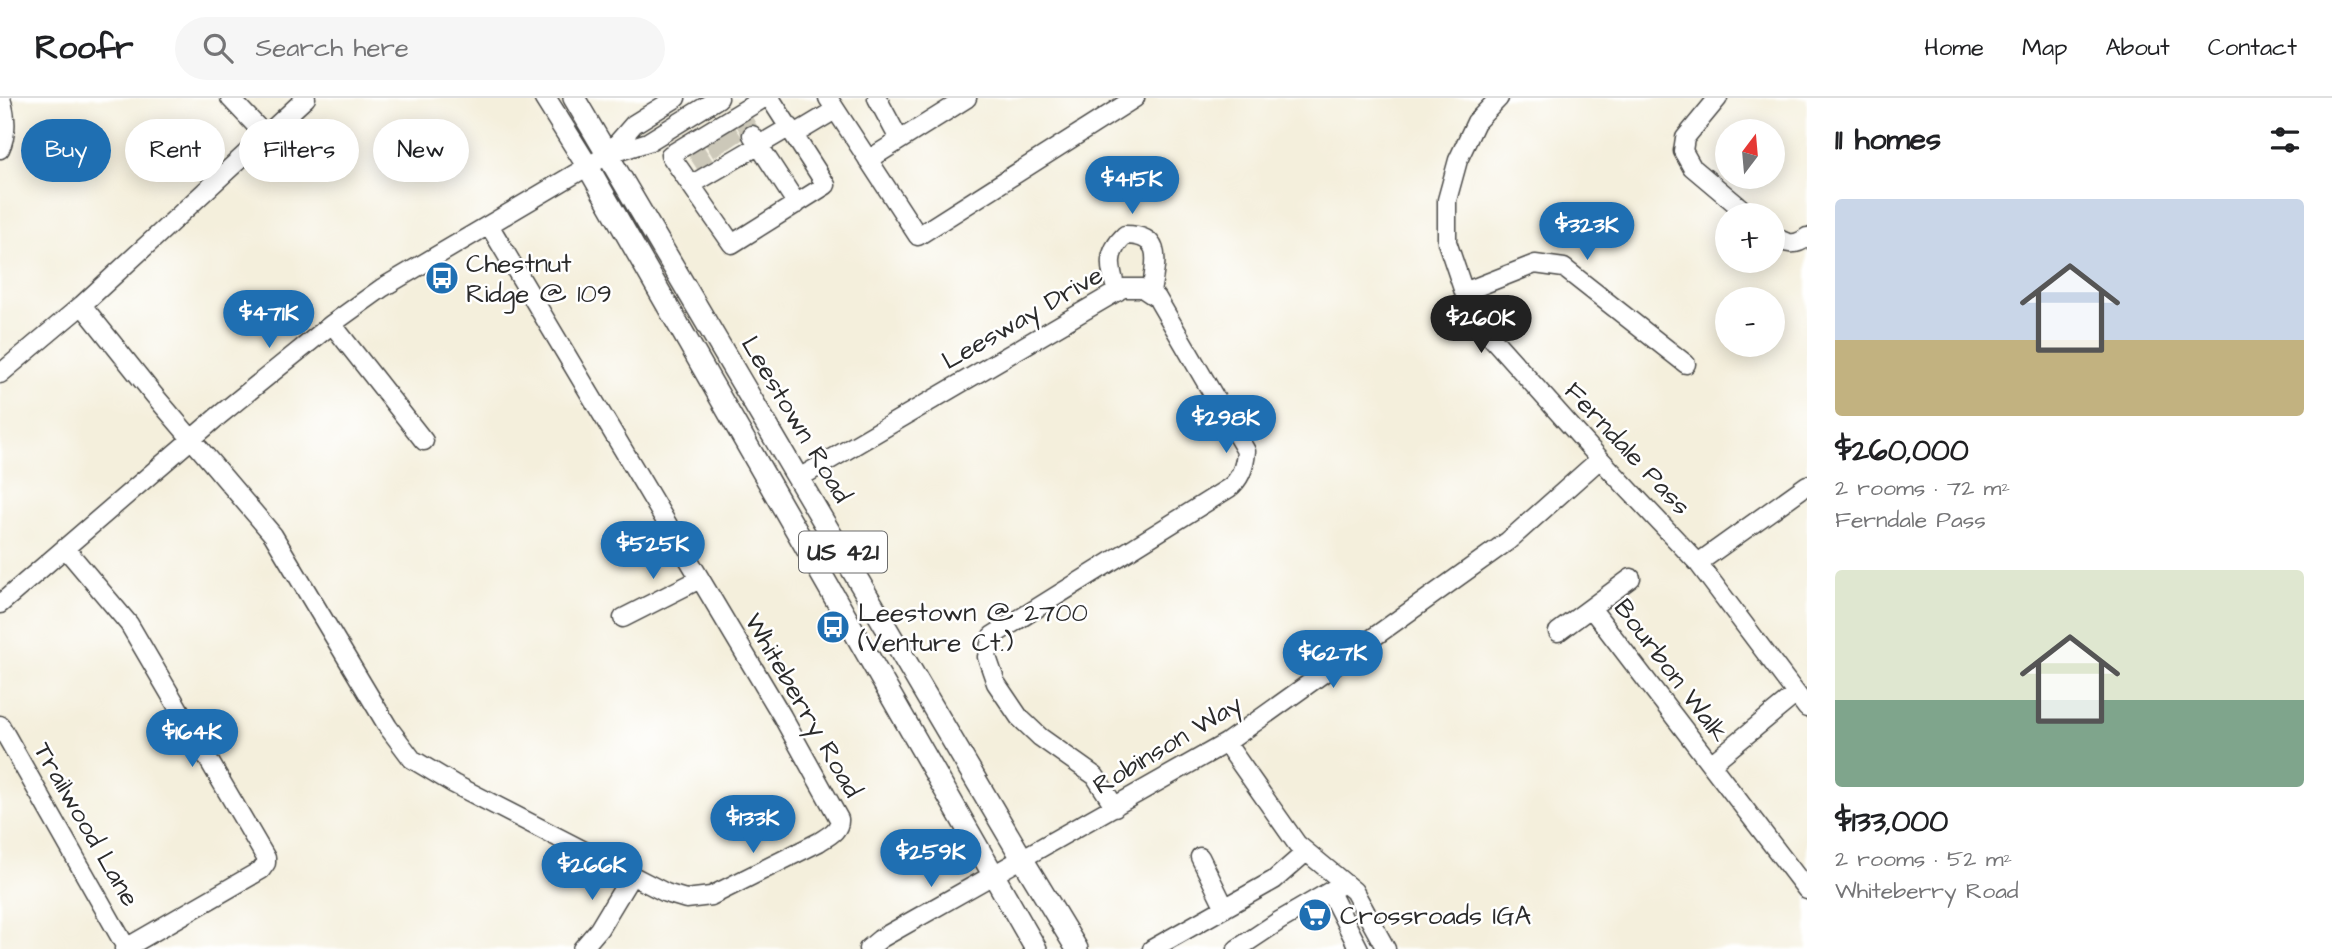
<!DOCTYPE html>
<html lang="en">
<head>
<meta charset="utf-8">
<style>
  :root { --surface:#fff; --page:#f6f6f6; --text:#202124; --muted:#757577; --line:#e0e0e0; --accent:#1f6fb2 }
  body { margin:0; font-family:"Architects Daughter",sans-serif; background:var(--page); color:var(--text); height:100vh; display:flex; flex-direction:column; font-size:26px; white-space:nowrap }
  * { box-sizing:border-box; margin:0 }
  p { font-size:23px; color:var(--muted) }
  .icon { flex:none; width:38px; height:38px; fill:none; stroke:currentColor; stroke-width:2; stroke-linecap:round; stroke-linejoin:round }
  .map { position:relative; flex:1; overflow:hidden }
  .panel { display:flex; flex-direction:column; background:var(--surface); width:525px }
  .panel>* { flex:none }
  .guide { position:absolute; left:21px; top:21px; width:665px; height:63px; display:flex; gap:14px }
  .needle { width:46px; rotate:16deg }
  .buttons { position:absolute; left:1715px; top:21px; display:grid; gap:14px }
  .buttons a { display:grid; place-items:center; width:70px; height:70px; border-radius:50%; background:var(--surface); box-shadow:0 4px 18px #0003; font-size:35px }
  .price { position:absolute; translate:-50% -60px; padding:0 16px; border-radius:24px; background:var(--accent); color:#fff; font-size:23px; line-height:46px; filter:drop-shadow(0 2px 4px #0008) }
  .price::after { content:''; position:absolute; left:50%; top:42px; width:21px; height:16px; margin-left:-10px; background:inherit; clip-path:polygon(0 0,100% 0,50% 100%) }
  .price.current { background:#222; color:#fff }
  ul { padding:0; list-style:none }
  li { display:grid; align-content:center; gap:14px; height:371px; padding:0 28px }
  li span { display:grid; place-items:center; height:217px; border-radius:7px; color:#555 }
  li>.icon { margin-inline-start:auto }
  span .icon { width:126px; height:126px; fill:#fffc; stroke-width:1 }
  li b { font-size:30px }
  h2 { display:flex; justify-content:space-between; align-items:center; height:84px; padding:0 28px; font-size:30px }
  .chip { padding:0 24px; border-radius:32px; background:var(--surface); box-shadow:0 4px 18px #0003; font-size:24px; line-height:63px }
  .chip.current { background:var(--accent); color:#fff }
  header { display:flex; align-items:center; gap:42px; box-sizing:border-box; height:98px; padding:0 35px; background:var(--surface); border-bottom:2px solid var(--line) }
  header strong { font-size:33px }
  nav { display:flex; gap:38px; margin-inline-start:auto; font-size:24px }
  .search { width:490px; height:63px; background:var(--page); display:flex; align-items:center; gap:18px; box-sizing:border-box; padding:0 24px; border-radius:38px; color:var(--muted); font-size:26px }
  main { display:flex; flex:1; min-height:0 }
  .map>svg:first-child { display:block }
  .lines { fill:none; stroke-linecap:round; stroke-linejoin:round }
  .minor-tunnel { stroke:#ccc8b9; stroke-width:18; stroke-dasharray:18 9; stroke-linecap:butt }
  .minor-casing { stroke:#494846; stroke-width:21 }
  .major-casing { stroke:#494846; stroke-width:24 }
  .minor { stroke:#fff; stroke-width:18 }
  .major { stroke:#fff; stroke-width:21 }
  .labels { text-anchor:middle; stroke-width:5; stroke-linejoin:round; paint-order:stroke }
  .shield { fill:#fff; stroke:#6b6b6b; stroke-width:2 }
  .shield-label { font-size:24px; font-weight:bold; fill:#2b2b2b }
  .poi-label { font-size:26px; fill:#2b2b2b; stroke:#fff; text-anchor:start }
  .street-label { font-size:26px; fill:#2b2b2b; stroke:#fff }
</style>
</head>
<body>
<header>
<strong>Roofr</strong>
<div class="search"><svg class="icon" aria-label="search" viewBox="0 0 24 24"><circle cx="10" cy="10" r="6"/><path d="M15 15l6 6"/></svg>Search here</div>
<nav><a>Home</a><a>Map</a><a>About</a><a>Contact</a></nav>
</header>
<main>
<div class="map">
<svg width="1807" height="851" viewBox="0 0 1807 851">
  <rect width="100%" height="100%" fill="#fff"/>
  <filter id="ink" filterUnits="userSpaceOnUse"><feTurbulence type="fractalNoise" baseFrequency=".0143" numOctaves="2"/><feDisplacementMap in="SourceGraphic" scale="14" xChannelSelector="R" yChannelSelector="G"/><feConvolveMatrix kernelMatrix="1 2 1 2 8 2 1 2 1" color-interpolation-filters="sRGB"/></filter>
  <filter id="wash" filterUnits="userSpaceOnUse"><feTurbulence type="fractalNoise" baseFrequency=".00686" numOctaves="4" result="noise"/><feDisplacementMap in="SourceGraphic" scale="28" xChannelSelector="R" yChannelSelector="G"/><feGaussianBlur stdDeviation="1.57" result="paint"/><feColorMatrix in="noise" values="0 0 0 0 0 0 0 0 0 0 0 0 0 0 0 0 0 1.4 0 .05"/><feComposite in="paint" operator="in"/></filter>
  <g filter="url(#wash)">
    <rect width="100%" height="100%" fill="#f4efdc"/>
  </g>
  <g filter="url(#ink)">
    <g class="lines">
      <!-- minor-tunnel -->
      <path class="minor-tunnel" d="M744 23 752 37
        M727 33 736 46
        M713 42 721 55
        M696 53 705 67"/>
      <defs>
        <path id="minor" d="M230 0 266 38
          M764 0 670 57 732 146 826 87 770 0
          M828 0 918 138 1135 0
          M877 0 899 41
          M1499 0 1476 24 1458 62 1447 102V144L1464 194 1483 230 1600 361 1698 465 1807 610
          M1718 0 1685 40 1683 53 1692 69 1749 117
          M795 36 835 12
          M752 37 797 106
          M0 51C8 34 6 18 1 0
          M607 57 634 26 676 0
          M868 62 967 0
          M691 87 790 29
          M1773 137C1785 146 1795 149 1807 139
          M1117 194C1110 170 1105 156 1125 137 1166 137 1155 166 1151 195
          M1464 194 1535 166 1564 170 1686 266
          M82 207 154 297 273 437 388 629 412 661 454 686 666 795 686 801 711 798 819 744C828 738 840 733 839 721L782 618 489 127
          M332 226 424 343
          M0 276 82 207 306 0
          M799 380 1123 190H1142L1157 200 1246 353C1245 368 1241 381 1229 390L992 538 987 559 996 585 1019 619 1040 639 1095 678 1115 709
          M65 450 129 526 266 760V765L261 772 124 851
          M1698 465 1807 387
          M0 506 216 320 332 226 382 190 607 57 648 44 719 0
          M1591 510 1807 792
          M623 520 700 481
          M1558 534 1631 480
          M0 627 127 851
          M1226 645 1297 746 1354 793 1386 851
          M1711 666 1796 596
          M1200 759 1225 810
          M1330 794 1359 851
          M582 851 599 831 631 778
          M868 851 880 841 1226 645 1508 443 1600 361
          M1152 851 1274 782 1306 754
          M1237 851 1279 823 1344 785"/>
        <path id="major" d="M545 0 588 69 1036 851
          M574 0 1023 762 1077 851"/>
      </defs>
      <!-- minor casing -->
      <use href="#minor" class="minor-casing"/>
      <!-- major casing -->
      <use href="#major" class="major-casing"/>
      <!-- minor -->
      <use href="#minor" class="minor"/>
      <!-- major -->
      <use href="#major" class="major"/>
    </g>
  </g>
  <!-- icons -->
  <defs>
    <symbol id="bus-disc" viewBox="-11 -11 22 22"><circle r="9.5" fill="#1f6fb2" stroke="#fff"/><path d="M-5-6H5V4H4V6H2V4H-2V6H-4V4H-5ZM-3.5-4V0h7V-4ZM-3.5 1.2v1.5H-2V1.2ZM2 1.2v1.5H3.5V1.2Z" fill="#fff"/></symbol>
    <symbol id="supermarket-disc" viewBox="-11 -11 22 22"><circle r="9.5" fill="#1f6fb2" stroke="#fff"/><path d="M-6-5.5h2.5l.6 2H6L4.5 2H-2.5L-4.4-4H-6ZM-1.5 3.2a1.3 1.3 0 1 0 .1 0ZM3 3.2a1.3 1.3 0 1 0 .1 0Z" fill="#fff"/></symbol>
  </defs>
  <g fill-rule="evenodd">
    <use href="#bus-disc" x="423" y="161" width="38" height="38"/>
    <use href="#bus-disc" x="814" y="510" width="38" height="38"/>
    <use href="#supermarket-disc" x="1296" y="798" width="38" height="38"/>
  </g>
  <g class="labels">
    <!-- shield labels -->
    <rect class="shield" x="799" y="433.5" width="88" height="41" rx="5"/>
    <g class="shield-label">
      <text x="843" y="462">US 421</text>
    </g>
    <!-- poi labels -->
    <g class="poi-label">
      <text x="466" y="174">Chestnut<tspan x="466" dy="30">Ridge @ 109</tspan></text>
      <text x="858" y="523">Leestown @ 2700<tspan x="858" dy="30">(Venture Ct.)</tspan></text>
      <text x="1340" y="826">Crossroads IGA</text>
    </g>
    <!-- street labels -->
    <g class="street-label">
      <text transform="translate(1022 219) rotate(-30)" y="9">Leesway Drive</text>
      <text transform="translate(797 321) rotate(59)" y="9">Leestown Road</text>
      <text transform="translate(1628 350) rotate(47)" y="9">Ferndale Pass</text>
      <text transform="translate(1672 572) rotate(53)" y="9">Bourbon Walk</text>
      <text transform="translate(804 607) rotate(60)" y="9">Whiteberry Road</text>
      <text transform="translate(1167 646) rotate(-31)" y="9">Robinson Way</text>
      <text transform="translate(87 726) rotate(60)" y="9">Trailwood Lane</text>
    </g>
  </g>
</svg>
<div class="buttons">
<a><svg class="needle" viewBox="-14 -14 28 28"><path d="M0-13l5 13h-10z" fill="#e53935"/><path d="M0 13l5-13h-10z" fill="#757577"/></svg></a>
<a>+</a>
<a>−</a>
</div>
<b class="price" style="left:1132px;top:118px">$415K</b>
<b class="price" style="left:1587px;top:164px">$323K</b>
<b class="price" style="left:269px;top:252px">$471K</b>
<b class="price current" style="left:1481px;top:257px">$260K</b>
<b class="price" style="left:1226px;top:357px">$298K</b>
<b class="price" style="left:653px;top:483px">$525K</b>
<b class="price" style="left:1333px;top:592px">$627K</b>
<b class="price" style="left:192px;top:671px">$164K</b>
<b class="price" style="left:753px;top:757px">$133K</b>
<b class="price" style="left:931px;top:791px">$259K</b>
<b class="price" style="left:592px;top:804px">$266K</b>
<div class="guide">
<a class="chip current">Buy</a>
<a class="chip">Rent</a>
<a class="chip">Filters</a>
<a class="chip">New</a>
</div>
</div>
<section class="panel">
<h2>11 homes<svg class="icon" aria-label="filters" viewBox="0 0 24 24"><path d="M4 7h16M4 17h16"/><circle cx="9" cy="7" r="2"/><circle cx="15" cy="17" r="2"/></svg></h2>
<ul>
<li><span style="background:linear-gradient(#c9d6e8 65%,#c2b280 0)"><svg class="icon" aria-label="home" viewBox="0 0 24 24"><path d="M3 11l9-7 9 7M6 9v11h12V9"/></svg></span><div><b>$260,000</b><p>2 rooms · 72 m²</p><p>Ferndale Pass</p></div></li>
<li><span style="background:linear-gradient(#dfe7d0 60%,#7fa58c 0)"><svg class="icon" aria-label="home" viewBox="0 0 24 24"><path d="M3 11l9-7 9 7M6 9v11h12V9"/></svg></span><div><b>$133,000</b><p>2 rooms · 52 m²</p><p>Whiteberry Road</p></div></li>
</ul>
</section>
</main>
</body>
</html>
